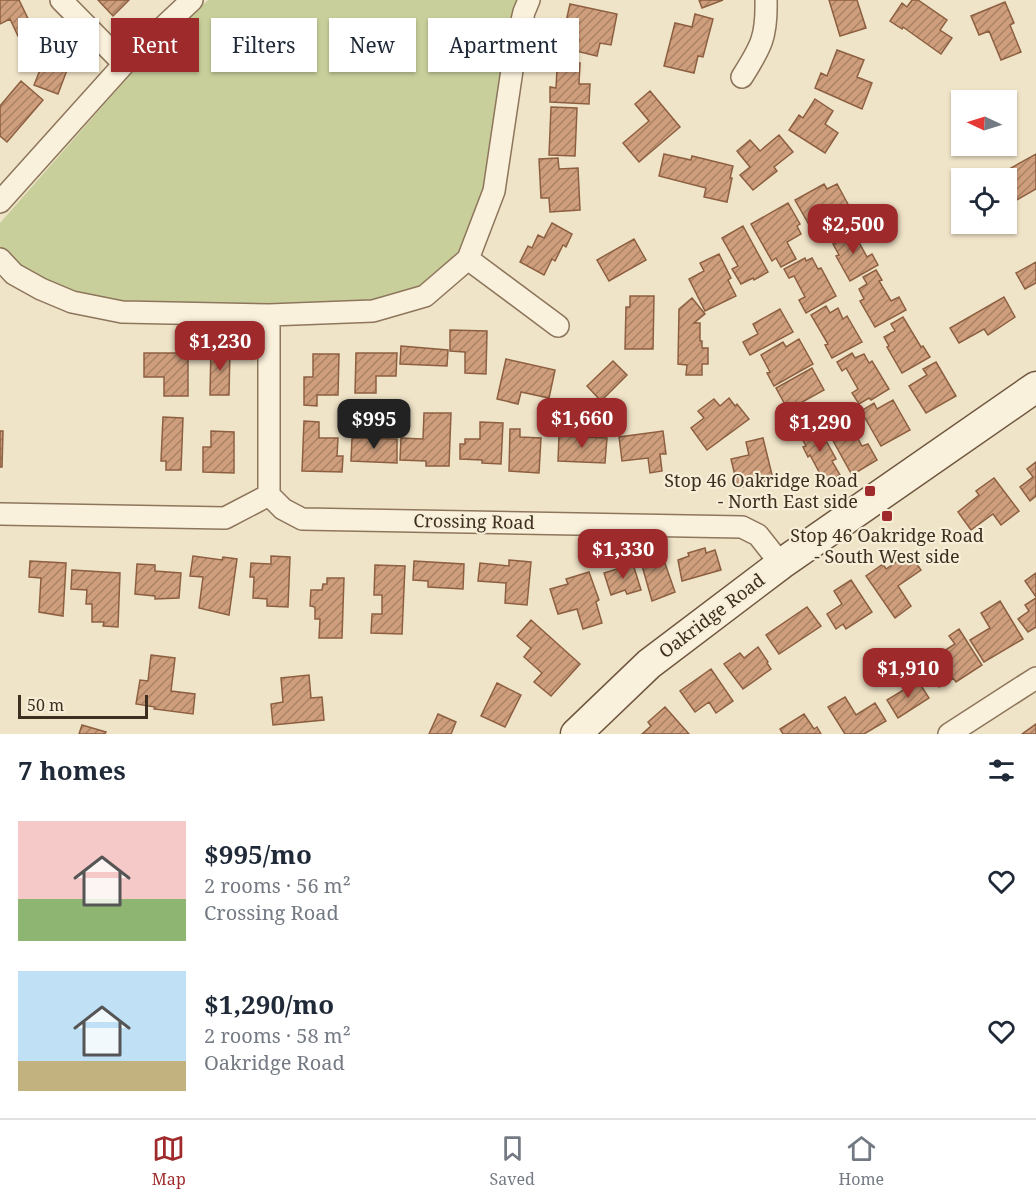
<!DOCTYPE html>
<html lang="en">
<head>
<meta charset="utf-8">
<style>
  :root { --surface:#fff; --page:#f6f6f7; --text:#1f2937; --muted:#747a83; --line:#e0e1e3; --accent:#9e2a2b }
  body { margin:0; font-family:"Noto Serif",serif; background:var(--page); color:var(--text); height:100vh; display:flex; flex-direction:column; font-size:22px; white-space:nowrap }
  * { box-sizing:border-box; margin:0 }
  p { font-size:20px; color:var(--muted) }
  .icon { flex:none; width:33px; height:33px; fill:none; stroke:currentColor; stroke-width:2; stroke-linecap:round; stroke-linejoin:round }
  .map { position:relative; height:734px; overflow:hidden }
  .sheet { display:flex; flex-direction:column; background:var(--surface); flex:1 }
  .sheet>* { flex:none }
  .top-card { position:absolute; left:18px; top:18px; width:600px; height:54px; display:flex; gap:12px }
  .needle { width:39px; rotate:274deg }
  .controls { position:absolute; left:951px; top:90px; display:grid; gap:12px }
  .controls a { display:grid; place-items:center; width:66px; height:66px; border-radius:0px; background:var(--surface); box-shadow:0 2px 4px #0004; font-size:30px }
  .scale { position:absolute; left:18px; bottom:15px; width:130px; box-sizing:border-box; padding-left:6px; border:3px solid #3d2e20; border-top:0; font-size:16px; line-height:21px; white-space:nowrap; color:#3d2e20; -webkit-text-stroke:4px #f7eed8; paint-order:stroke }
  .price { position:absolute; translate:-50% -51px; padding:0 14px; border-radius:12px; background:var(--accent); color:#fff; font-size:20px; line-height:39px; filter:drop-shadow(0 2px 3px #0008) }
  .price::after { content:''; position:absolute; left:50%; top:36px; width:18px; height:14px; margin-left:-9px; background:inherit; clip-path:polygon(0 0,100% 0,50% 100%) }
  .price.selected { background:#222; color:#fff }
  ul { padding:0; list-style:none }
  li { display:flex; align-items:center; gap:18px; height:150px; padding:0 18px }
  li span { display:grid; place-items:center; flex:none; width:168px; height:120px; border-radius:0px; color:#555 }
  li>.icon { margin-inline-start:auto }
  span .icon { width:72px; height:72px; fill:#fffc; stroke-width:1 }
  li b { font-size:26px }
  h2 { display:flex; justify-content:space-between; align-items:center; height:72px; padding:0 18px; font-size:26px }
  .tag { padding:0 21px; border-radius:0px; background:var(--surface); box-shadow:0 2px 4px #0004; font-size:21px; line-height:54px }
  .tag.selected { background:var(--accent); color:#fff }
  .tab-bar { display:flex; justify-content:space-around; align-items:center; height:84px; border-top:2px solid var(--line); background:var(--surface); font-size:16px; color:var(--muted) }
  .tab-bar a { display:grid; justify-items:center; gap:3px }
  .tab-bar .selected { color:var(--accent) }
  .map>svg:first-child { display:block }
  .green { fill:#c9cf9b }
  .building { fill:url(#building-hatch); stroke:#8d5f41; stroke-width:1.5 }
  .lines { fill:none; stroke-linecap:round; stroke-linejoin:round }
  .street-casing { stroke:#8d765c; stroke-width:24 }
  .secondary-casing { stroke:#6f573f; stroke-width:33 }
  .street { stroke:#faf1dc; stroke-width:21 }
  .secondary { stroke:#faf1dc; stroke-width:30 }
  .poi-dot { fill:#9e2a2b; stroke:#f7eed8; stroke-width:2 }
  .labels { text-anchor:middle; stroke-width:4.5; stroke-linejoin:round; paint-order:stroke }
  .poi-label { font-size:18px; fill:#3d2e20; stroke:#f7eed8; text-anchor:end }
  .street-label { font-size:18px; fill:#3d2e20; stroke:#f7eed8 }
</style>
</head>
<body>
<div class="map">
<svg width="1036" height="734" viewBox="0 0 1036 734">
  <defs>
    <pattern id="building-hatch" width="6" height="6" patternUnits="userSpaceOnUse" patternTransform="scale(1.5)"><rect width="6" height="6" fill="#cf9f7d"/><path d="M-1 1l2-2M0 6l6-6M5 7l2-2" fill="none" stroke="#a98266"/></pattern>
  </defs>
  <rect width="100%" height="100%" fill="#f0e4c8"/>
  <!-- green -->
  <path class="green" d="M208 0H520L486 188 475 225 448 268 409 293 370 304 133 303C80 295 40 286 0 247V223L137 67Z"/>
  <!-- building -->
  <path class="building" d="M0 0H19L33 29 18 36 10 19 0 24Z
    M98 0H129L113 16Z
    M699 0H723L702 8Z
    M829 0H857L866 28 840 36Z
    M912 0H918L947 20 940 30 952 38 941 54 903 27 902 29 890 21 902 3 907 7Z
    M1005 2 1014 23 1010 25 1021 52 1001 60 989 31 979 35 971 16Z
    M570 4 617 14 611 45 600 43 597 56 576 51 579 39 563 35Z
    M695 14 713 19 703 57 698 56 694 73 664 66 675 23 692 27Z
    M54 35 74 43 64 69 67 70 58 94 34 85Z
    M837 50 864 60 857 77 872 83 862 109 815 88 821 73 827 76Z
    M561 62 580 63 579 84H590L589 104 550 102V87L556 88 557 69 561 70Z
    M21 81 43 100 7 142 0 136V106Z
    M650 91 680 127 639 162 623 143 649 121 635 104Z
    M815 99 833 111 825 124 838 133 825 153 789 130 799 115 803 118Z
    M551 107 577 108 575 156 549 155Z
    M779 135 793 152 774 167 777 171 753 190 740 175 750 167 737 151 750 140 760 151Z
    M664 154 691 160 692 156 733 166 730 178H732L727 202 704 197 706 188 659 176Z
    M1036 154V189L1006 206V178H993Z
    M558 158 559 169 578 168 580 210 550 212 549 198H541L539 159Z
    M824 184 827 189 837 184 849 206 846 207 853 220 838 228 828 210 808 223 795 200Z
    M788 203 800 224 797 226 801 234 787 242 796 259 781 267 776 258 772 261 751 224Z
    M552 223 572 234 566 247 563 245 555 261 552 259 544 275 520 262 528 246 532 248 538 235 544 238Z
    M853 225 858 233 855 235 867 257 872 254 878 265 850 281 836 256 839 255 833 244 843 238 839 233Z
    M743 226 768 272 754 280 753 278 741 284 732 269 738 266 722 238Z
    M634 239 646 260 609 281 597 260Z
    M719 254 731 278 728 280 736 296 705 311 689 279 704 271 700 263Z
    M805 258 806 261 812 258 818 269 821 268 836 296 806 313 799 300 805 297 794 276 789 278 784 269Z
    M1036 262V283L1025 289 1016 273Z
    M876 270 882 280 879 281 891 301 899 297 906 310 875 327 860 301 864 299 859 289 867 284 863 277Z
    M630 296H654L653 349H625L626 307H630Z
    M1004 297 1015 317 988 335 984 329 959 343 950 328Z
    M692 298 705 314 694 323H700V341H702V348H708V364H702V375H686L687 365 678 364 679 309Z
    M826 306 830 313 838 308 843 319 847 316 862 342 832 358 825 345 828 344 811 315Z
    M780 309 793 332 750 355 743 342 758 334 753 324Z
    M903 317 921 347 923 346 930 357 902 373 887 347 889 346 884 337 895 331 891 324Z
    M450 330 487 331 486 374 465 373V352L450 351Z
    M799 339 813 364 774 386 767 373 770 372 761 355 783 342 786 347Z
    M401 346 448 350 447 366 400 364Z
    M211 348H230L229 395H210Z
    M144 353H188V396H164V377H144Z
    M356 353H397L396 376H376V393H355Z
    M852 353 855 358 864 354 869 363 872 361 889 389 871 400 869 398 859 404 852 393 858 389 846 368 842 371 837 362Z
    M313 354H339L338 395H317V406L304 405V377H313Z
    M506 359 555 370 549 398 521 392 518 404 497 399Z
    M613 361 627 375 601 401 587 386Z
    M936 362 956 396 926 413 909 386 927 375 923 369Z
    M812 368 824 390 788 410 776 388Z
    M729 398 735 406 737 404 749 419 707 450 691 428 704 418 698 411 714 399 720 406Z
    M893 400 910 430 881 446 861 411 874 403 877 409Z
    M424 413H451L449 466H426V461L400 460 401 438 423 439Z
    M163 417 183 418 181 470H166V461H161Z
    M846 417 862 446 868 444 877 460 852 475 826 428Z
    M304 421 319 422V438H338L337 456H343L342 472 302 471Z
    M480 422 503 423 501 464 482 463V460L460 459V444H465V439H480Z
    M817 424 836 459 832 461 840 475 825 483 810 455 808 457 803 447 806 446 799 433Z
    M510 429H520V437L541 438 539 473 509 471Z
    M0 431H3L2 467H0Z
    M211 431 234 432V473L203 472V447H211Z
    M663 431 666 454H660L662 471 650 473 648 458 622 461 619 437Z
    M559 436 607 438 605 463 558 461Z
    M352 438 397 439V463L351 461Z
    M763 438 773 479 738 488 731 459 749 455 746 442Z
    M1036 462V496L1030 501 1020 487 1033 477 1027 469Z
    M994 478 1019 511 1001 525 993 514 971 530 958 512 979 495 976 491Z
    M705 548 706 553 715 550 721 570 682 581 678 560 689 556 688 553Z
    M660 549 675 592 652 601 639 555Z
    M909 553 921 570 898 586 911 606 895 618 866 576 883 564 886 569Z
    M193 556 222 560 223 557 237 559 229 615 199 608 203 577 190 576Z
    M271 556 290 557 288 607 267 606V599L253 598 254 577H250L251 563 271 564Z
    M509 560 531 562 527 605 505 603 506 583 478 581 480 563 509 566Z
    M30 561 66 563 63 616 39 612 41 578 29 577Z
    M414 561 464 564 463 589 428 587V581L413 580Z
    M137 564 155 565V571L181 573 179 598 155 599V596L135 594Z
    M633 564 641 590 627 594 625 590 611 595 604 573Z
    M375 565 405 566 402 634 371 633 372 614H382V595H374Z
    M72 570 120 573 118 627 103 626 104 622H92V604H86L87 590 71 589Z
    M589 572 599 600 596 602 602 623 583 629 577 609 558 614 550 589 568 584 566 579Z
    M1036 573V597L1025 581Z
    M327 578H344L342 638H319L320 619H315V607L310 606 311 590H322L323 584H327Z
    M851 580 872 612 846 629 843 624 836 629 827 614 842 604 834 591Z
    M1036 598V627L1028 632 1018 619 1029 611 1025 605Z
    M1000 601 1023 639 984 662 970 640 990 628 981 613Z
    M807 607 821 626 779 654 766 635Z
    M531 620 580 664 551 696 534 682 542 673 524 657 531 648 517 636Z
    M959 629 982 665 956 682 953 678 939 687 932 676 944 668 936 656 955 644 949 636Z
    M758 647 768 662 767 663 771 669 743 689 724 664 740 653 744 658Z
    M151 655 175 658 171 691 195 694 193 714 154 709 155 707 136 704 140 680 148 681Z
    M711 669 733 701 716 713 709 702 695 712 680 691Z
    M309 675 311 698 322 697 324 720 273 725 271 704 283 702 281 678Z
    M918 681 929 698 898 718 887 700Z
    M497 683 521 695 505 727 481 716Z
    M845 697 856 715 875 703 886 721 864 734H845L828 707Z
    M665 707 689 734H642L651 726 648 722Z
    M438 714 456 722 451 734H429Z
    M804 714 814 729 817 727 821 734H783L780 729Z
    M1036 724V734H1022Z
    M82 725 106 732 105 734H79Z"/>
  <g class="lines">
    <defs>
      <path id="street" d="M61 0 124 64
        M742 77C761 47 767 37 766 0
        M0 202 124 64 192 0
        M0 259 14 274 41 289 72 302 122 312 269 315 373 311 425 296 468 259 494 191 515 50 524 12 529 0
        M468 259 558 326
        M269 315V495L283 509 302 519 742 527 758 535 781 564
        M0 514 225 518 269 495
        M949 734 1036 678"/>
      <path id="secondary" d="M576 734 649 664 781 564 1036 387"/>
    </defs>
    <!-- street casing -->
    <use href="#street" class="street-casing"/>
    <!-- secondary casing -->
    <use href="#secondary" class="secondary-casing"/>
    <!-- street -->
    <use href="#street" class="street"/>
    <!-- secondary -->
    <use href="#secondary" class="secondary"/>
  </g>
  <!-- markers -->
  <g class="poi-dot">
    <rect x="864" y="485" width="12" height="12" rx="3"/>
    <rect x="881" y="510" width="12" height="12" rx="3"/>
  </g>
  <g class="labels">
    <!-- poi labels -->
    <g class="poi-label">
      <text x="858" y="487">Stop 46 Oakridge Road<tspan x="858" dy="21">- North East side</tspan></text>
      <text x="887" y="542" text-anchor="middle">Stop 46 Oakridge Road<tspan x="887" dy="21">- South West side</tspan></text>
    </g>
    <!-- street labels -->
    <g class="street-label">
      <text transform="translate(474 522) rotate(1)" y="6">Crossing Road</text>
      <text transform="translate(712 616) rotate(-37)" y="6">Oakridge Road</text>
    </g>
  </g>
</svg>
<div class="controls">
<a><svg class="needle" viewBox="-14 -14 28 28"><path d="M0-13l5 13h-10z" fill="#e53935"/><path d="M0 13l5-13h-10z" fill="#747a83"/></svg></a>
<a><svg class="icon" aria-label="locate" viewBox="0 0 24 24"><circle cx="12" cy="12" r="6"/><path d="M12 2v4M12 18v4M2 12h4M18 12h4"/></svg></a>
</div>
<div class="scale">50 m</div>
<b class="price" style="left:853px;top:255px">$2,500</b>
<b class="price" style="left:220px;top:372px">$1,230</b>
<b class="price" style="left:582px;top:449px">$1,660</b>
<b class="price selected" style="left:374px;top:450px">$995</b>
<b class="price" style="left:820px;top:453px">$1,290</b>
<b class="price" style="left:623px;top:580px">$1,330</b>
<b class="price" style="left:908px;top:699px">$1,910</b>
<div class="top-card">
<a class="tag">Buy</a>
<a class="tag selected">Rent</a>
<a class="tag">Filters</a>
<a class="tag">New</a>
<a class="tag">Apartment</a>
</div>
</div>
<section class="sheet">
<h2>7 homes<svg class="icon" aria-label="filters" viewBox="0 0 24 24"><path d="M4 7h16M4 17h16"/><circle cx="9" cy="7" r="2"/><circle cx="15" cy="17" r="2"/></svg></h2>
<ul>
<li><span style="background:linear-gradient(#f6c9c9 65%,#8fb573 0)"><svg class="icon" aria-label="home" viewBox="0 0 24 24"><path d="M3 11l9-7 9 7M6 9v11h12V9"/></svg></span><div><b>$995/mo</b><p>2 rooms · 56 m²</p><p>Crossing Road</p></div><svg class="icon" aria-label="heart" viewBox="0 0 24 24"><path d="M12 20l-8-8c-3-5 5-10 8-4 3-6 11-1 8 4z"/></svg></li>
<li><span style="background:linear-gradient(#bfe0f5 75%,#c2b280 0)"><svg class="icon" aria-label="home" viewBox="0 0 24 24"><path d="M3 11l9-7 9 7M6 9v11h12V9"/></svg></span><div><b>$1,290/mo</b><p>2 rooms · 58 m²</p><p>Oakridge Road</p></div><svg class="icon" aria-label="heart" viewBox="0 0 24 24"><path d="M12 20l-8-8c-3-5 5-10 8-4 3-6 11-1 8 4z"/></svg></li>
</ul>
</section>
<nav class="tab-bar">
<a class="selected"><svg class="icon" aria-label="map" viewBox="0 0 24 24"><path d="M3 6l6-2 6 2 6-2v14l-6 2-6-2-6 2zM9 4v14M15 6v14"/></svg>Map</a>
<a><svg class="icon" aria-label="saved" viewBox="0 0 24 24"><path d="M7 4h10v16l-5-4-5 4z"/></svg>Saved</a>
<a><svg class="icon" aria-label="home" viewBox="0 0 24 24"><path d="M3 11l9-7 9 7M6 9v11h12V9"/></svg>Home</a>
</nav>
</body>
</html>
